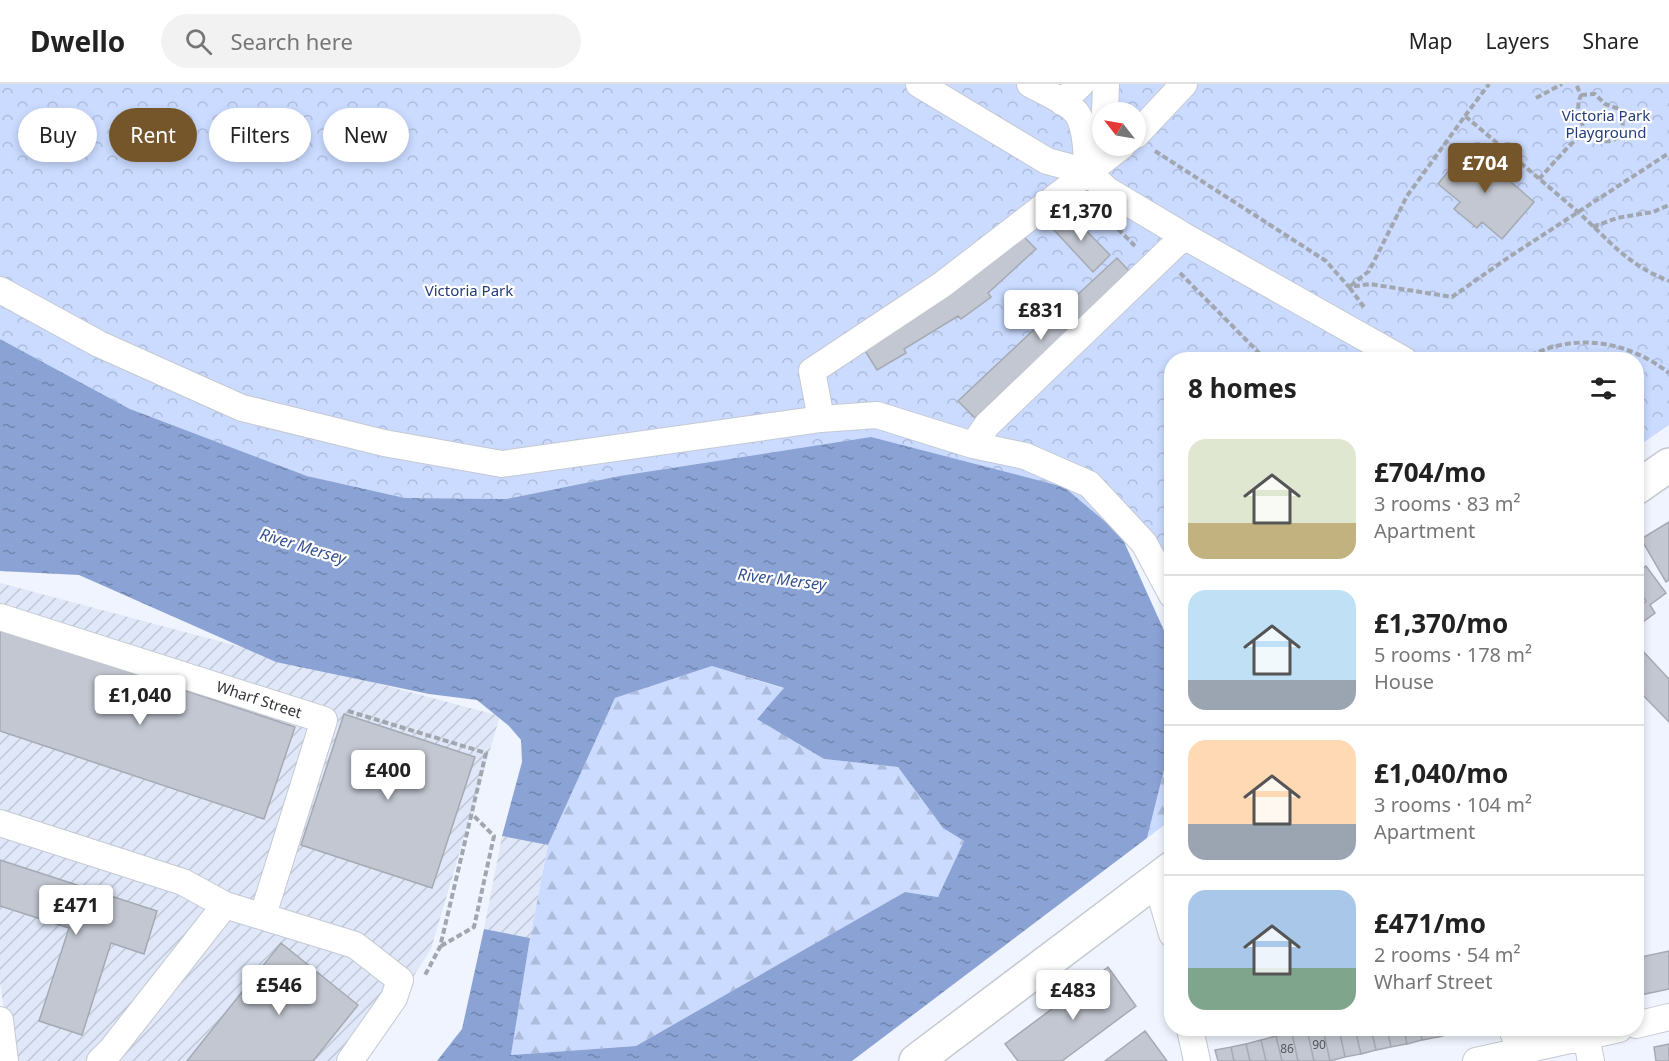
<!DOCTYPE html>
<html lang="en">
<head>
<meta charset="utf-8">
<style>
  :root { --surface:#fff; --page:#f2f2f2; --text:#222; --muted:#767676; --line:#e0e0e0; --accent:#75562b }
  body { margin:0; font-family:"Noto Sans",sans-serif; background:var(--page); color:var(--text); height:100vh; display:flex; flex-direction:column; font-size:22px; white-space:nowrap }
  * { box-sizing:border-box; margin:0 }
  p { font-size:20px; color:var(--muted) }
  .icon { flex:none; width:33px; height:33px; fill:none; stroke:currentColor; stroke-width:2; stroke-linecap:round; stroke-linejoin:round }
  .map { position:relative; flex:1; overflow:hidden }
  .drawer { position:absolute; left:1164px; top:268px; width:480px; height:684px; display:flex; flex-direction:column; background:var(--surface); border-radius:24px; box-shadow:0 3px 9px #0003 }
  .drawer>* { flex:none }
  .top-card { position:absolute; left:18px; top:24px; width:570px; height:54px; display:flex; gap:12px }
  .needle { width:39px; rotate:301deg }
  .fabs { position:absolute; left:1092px; top:18px; display:grid; gap:12px }
  .fabs a { display:grid; place-items:center; width:54px; height:54px; border-radius:50%; background:var(--surface); box-shadow:0 3px 9px #0003; font-size:30px }
  .price { position:absolute; translate:-50% -51px; padding:0 14px; border-radius:6px; background:#fff; color:#222; font-size:20px; line-height:39px; filter:drop-shadow(0 2px 3px #0008) }
  .price::after { content:''; position:absolute; left:50%; top:36px; width:18px; height:14px; margin-left:-9px; background:inherit; clip-path:polygon(0 0,100% 0,50% 100%) }
  .price.selected { background:var(--accent); color:#fff }
  ul { padding:0; list-style:none }
  li { display:flex; align-items:center; gap:18px; height:150px; padding:0 24px }
  li+li { border-top:2px solid var(--line) }
  li span { display:grid; place-items:center; flex:none; width:168px; height:120px; border-radius:18px; color:#555 }
  li>.icon { margin-inline-start:auto }
  span .icon { width:72px; height:72px; fill:#fffc; stroke-width:1 }
  li b { font-size:26px }
  h2 { display:flex; justify-content:space-between; align-items:center; height:72px; padding:0 24px; font-size:26px }
  .chip { padding:0 21px; border-radius:27px; background:var(--surface); box-shadow:0 3px 9px #0003; font-size:21px; line-height:54px }
  .chip.selected { background:var(--accent); color:#fff }
  header { display:flex; align-items:center; gap:36px; box-sizing:border-box; height:84px; padding:0 30px; background:var(--surface); border-bottom:2px solid var(--line) }
  header strong { font-size:28px }
  nav { display:flex; gap:33px; margin-inline-start:auto; font-size:21px }
  .search { width:420px; height:54px; background:var(--page); display:flex; align-items:center; gap:15px; box-sizing:border-box; padding:0 21px; border-radius:33px; color:var(--muted); font-size:22px }
  .map>svg:first-child { display:block }
  .industrial { fill:url(#industrial-furrows) }
  .forest { fill:url(#forest-firs) }
  .park { fill:url(#park-crowns); fill-rule:evenodd }
  .water { fill:url(#water-ripples) }
  .building { fill:#c3c7d1; stroke:#a4a9b2; stroke-width:1.5 }
  .lines { fill:none; stroke-linecap:round; stroke-linejoin:round }
  .minor-casing { stroke:#c4c9d2; stroke-width:28 }
  .highway-casing { stroke:#c4c9d2; stroke-width:36 }
  .path { stroke:#a2a6ae; stroke-width:4; stroke-dasharray:6 3; stroke-linecap:butt }
  .minor { stroke:#fff; stroke-width:26 }
  .highway { stroke:#fff; stroke-width:33 }
  .labels { text-anchor:middle; stroke-width:4.5; stroke-linejoin:round; paint-order:stroke }
  .number-label { font-size:12px; fill:#56585e }
  .park-label { font-size:15px; fill:#233c79; stroke:#fff }
  .street-label { font-size:15px; fill:#313337; stroke:#fff }
  .water-label { font-size:16px; font-style:italic; fill:#375291; stroke:#fff }
</style>
</head>
<body>
<header>
<strong>Dwello</strong>
<div class="search"><svg class="icon" aria-label="search" viewBox="0 0 24 24"><circle cx="10" cy="10" r="6"/><path d="M15 15l6 6"/></svg>Search here</div>
<nav><a>Map</a><a>Layers</a><a>Share</a></nav>
</header>
<div class="map">
<svg width="1669" height="977" viewBox="0 0 1669 977">
  <defs>
    <pattern id="industrial-furrows" width="10" height="10" patternUnits="userSpaceOnUse" patternTransform="scale(1.5)"><rect width="10" height="10" fill="#dfe7f8"/><path d="M-1 1l2-2M0 10L10 0M9 11l2-2" fill="none" stroke="#c0c7d5"/></pattern>
    <pattern id="forest-firs" width="22" height="20" patternUnits="userSpaceOnUse" patternTransform="scale(1.5)"><rect width="22" height="20" fill="#cadbff"/><path d="M5 1l3.5 6h-7zM16 11l3.5 6h-7z" fill="#aebcdb"/></pattern>
    <pattern id="park-crowns" width="20" height="18" patternUnits="userSpaceOnUse" patternTransform="scale(1.5)"><rect width="20" height="18" fill="#cadbff"/><path d="M2 6a3 3 0 1 1 6 0M12 15a3 3 0 1 1 6 0" fill="none" stroke="#aebcdb"/></pattern>
    <pattern id="water-ripples" width="26" height="14" patternUnits="userSpaceOnUse" patternTransform="scale(1.5)"><rect width="26" height="14" fill="#8aa2d4"/><path d="M2 4q2-2 4 0t4 0M15 11q2-2 4 0t4 0" fill="none" stroke="#7185ad"/></pattern>
  </defs>
  <rect width="100%" height="100%" fill="#eff4fe"/>
  <!-- industrial -->
  <path class="industrial" d="M0 499 500 632 431 865 376 951 357 977H10L0 897Z
    M502 752 548 761 530 854 484 845Z"/>
  <!-- forest -->
  <path class="forest" d="M712 582 785 605 757 634 824 675 898 683 943 744 964 757 939 813 905 808 636 962 511 971 530 854 548 761 615 614Z
    M1171 658V736L1147 754Z"/>
  <!-- park -->
  <path class="park" d="M0 0H1669V341L1637 363 1636 276H1172L1171 519 1121 451 507 415 405 414 307 392 130 325 0 255ZM1102 28H1136V62H1102Z"/>
  <!-- water -->
  <path class="water" d="M0 255 130 325 307 392 405 414 507 415 620 392 871 353 1064 403 1121 451 1171 562V658L1147 754 852 977H437L462 945 484 845 530 854 511 971 636 962 905 808 938 813 964 757 943 744 898 683 824 675 757 635 784 604 712 582 615 614 548 761 502 752 522 678 521 656 509 642 477 616 429 610 276 578 79 491 0 487Z"/>
  <!-- building -->
  <path class="building" d="M1469 62 1534 118 1502 155 1482 138 1477 144 1454 125 1460 118 1438 100Z
    M1069 129 1110 171 1093 188 1053 145Z
    M1018 147 1036 165 988 209 991 213 961 235 958 232 904 265 906 269 877 286 864 265 887 253 883 246Z
    M1117 174 1130 188 975 334 958 317 1042 238 1045 241Z
    M1669 438V496L1666 498 1641 455Z
    M1646 482 1666 509 1650 521 1655 529 1636 543V525L1646 517 1636 504V489Z
    M0 545 295 643 264 735 0 647Z
    M1640 564 1669 595V638L1636 604V567Z
    M344 630 475 673 432 804 301 761Z
    M0 776 157 827 144 870 111 859 82 951 39 937 69 844 0 822Z
    M281 859 358 921 313 977H187Z
    M1669 867V905L1636 912V874Z
    M1108 883 1136 922 1062 977H1018L1005 960Z
    M1323 945 1330 977H1314L1307 946Z
    M1323 945H1339L1345 973 1330 977Z
    M1339 945H1355L1361 970 1345 973Z
    M1355 945H1371L1376 966 1361 970Z
    M1371 945H1387L1391 963 1376 966Z
    M1387 945H1404L1407 960 1391 963Z
    M1404 945H1420L1422 956 1407 960Z
    M1420 945H1436L1438 953 1422 956Z
    M1436 945H1452L1453 949 1438 953Z
    M1307 946 1314 977H1298L1292 949Z
    M1145 947 1167 977H1105Z
    M1292 949 1298 977H1282L1276 952Z
    M1276 952 1282 977H1266L1261 956Z
    M1261 956 1266 977H1250L1246 960Z
    M1246 960 1250 977H1234L1231 963Z
    M1669 960V977H1656L1654 963Z
    M1231 963 1234 977H1218L1215 966Z"/>
  <g class="lines">
    <defs>
      <path id="minor" d="M919 0 1047 77 1088 88 1107 106 1184 152 1404 276
        M1030 0C1042 7 1071 19 1078 31 1087 47 1086 71 1088 88
        M1062 18 1081 0
        M1105 28 1106 0
        M1136 51 1184 0
        M0 206 99 260 242 324 384 359 502 380 821 335 877 331 973 361 1025 372 1089 400 1144 459 1172 511
        M821 335 812 287 943 200 1122 62
        M973 361 987 341 1184 152
        M0 533 324 636 263 831
        M0 739 183 798 225 821 112 965 100 977
        M1156 796 1172 850
        M225 821 355 861 400 896 394 914 350 977
        M0 936 5 977
        M1636 941 1669 933
        M1190 945 1197 977
        M1512 945 1520 967
        M1586 953 1591 977
        M1476 977 1619 945"/>
      <path id="highway" d="M1636 404 1669 381
        M916 977 1172 784"/>
    </defs>
    <!-- minor casing -->
    <use href="#minor" class="minor-casing"/>
    <!-- highway casing -->
    <use href="#highway" class="highway-casing"/>
    <!-- path -->
    <path class="path" d="M1581 11 1595 10 1605 20 1619 25C1632 51 1609 70 1585 47
      M1536 14 1562 0
      M1465 32 1489 0
      M1155 67 1326 177 1349 203 1370 200 1452 213 1509 173 1669 69
      M1539 95 1568 63 1585 47C1580 33 1575 25 1581 11L1576 0
      M1593 143 1617 134 1653 128 1669 121
      M1118 145 1136 163
      M1180 189 1266 276
      M1364 223 1349 203 1369 187 1407 112 1465 32C1503 64 1541 96 1578 128 1611 158 1626 180 1669 197
      M1310 276 1342 272
      M1523 276C1570 247 1627 256 1669 289
      M348 627 486 669 440 863 424 893
      M1636 733 1638 735
      M441 862 474 843 494 752 472 730"/>
    <!-- minor -->
    <use href="#minor" class="minor"/>
    <!-- highway -->
    <use href="#highway" class="highway"/>
  </g>
  <g class="labels">
    <!-- number labels -->
    <g class="number-label">
      <text x="1319" y="965">90</text>
      <text x="1287" y="969">86</text>
    </g>
    <!-- park labels -->
    <g class="park-label">
      <text x="1606" y="37">Victoria Park<tspan x="1606" dy="17">Playground</tspan></text>
      <text x="469" y="212">Victoria Park</text>
    </g>
    <!-- street labels -->
    <g class="street-label">
      <text transform="translate(259 616) rotate(18)" y="5">Wharf Street</text>
    </g>
    <!-- water labels -->
    <g class="water-label">
      <text transform="translate(303 462) rotate(17)" y="6">River Mersey</text>
      <text transform="translate(782 495) rotate(7)" y="6">River Mersey</text>
    </g>
  </g>
</svg>
<div class="fabs">
<a><svg class="needle" viewBox="-14 -14 28 28"><path d="M0-13l5 13h-10z" fill="#e53935"/><path d="M0 13l5-13h-10z" fill="#767676"/></svg></a>
</div>
<b class="price selected" style="left:1485px;top:110px">£704</b>
<b class="price" style="left:1081px;top:158px">£1,370</b>
<b class="price" style="left:1041px;top:257px">£831</b>
<b class="price" style="left:140px;top:642px">£1,040</b>
<b class="price" style="left:388px;top:717px">£400</b>
<b class="price" style="left:76px;top:852px">£471</b>
<b class="price" style="left:279px;top:932px">£546</b>
<b class="price" style="left:1073px;top:937px">£483</b>
<div class="top-card">
<a class="chip">Buy</a>
<a class="chip selected">Rent</a>
<a class="chip">Filters</a>
<a class="chip">New</a>
</div>
<section class="drawer">
<h2>8 homes<svg class="icon" aria-label="filters" viewBox="0 0 24 24"><path d="M4 7h16M4 17h16"/><circle cx="9" cy="7" r="2"/><circle cx="15" cy="17" r="2"/></svg></h2>
<ul>
<li><span style="background:linear-gradient(#dfe7d0 70%,#c2b280 0)"><svg class="icon" aria-label="home" viewBox="0 0 24 24"><path d="M3 11l9-7 9 7M6 9v11h12V9"/></svg></span><div><b>£704/mo</b><p>3 rooms · 83 m²</p><p>Apartment</p></div></li>
<li><span style="background:linear-gradient(#bfe0f5 75%,#9aa5b1 0)"><svg class="icon" aria-label="home" viewBox="0 0 24 24"><path d="M3 11l9-7 9 7M6 9v11h12V9"/></svg></span><div><b>£1,370/mo</b><p>5 rooms · 178 m²</p><p>House</p></div></li>
<li><span style="background:linear-gradient(#ffd9b3 70%,#9aa5b1 0)"><svg class="icon" aria-label="home" viewBox="0 0 24 24"><path d="M3 11l9-7 9 7M6 9v11h12V9"/></svg></span><div><b>£1,040/mo</b><p>3 rooms · 104 m²</p><p>Apartment</p></div></li>
<li><span style="background:linear-gradient(#a9c7e8 65%,#7fa58c 0)"><svg class="icon" aria-label="home" viewBox="0 0 24 24"><path d="M3 11l9-7 9 7M6 9v11h12V9"/></svg></span><div><b>£471/mo</b><p>2 rooms · 54 m²</p><p>Wharf Street</p></div></li>
</ul>
</section>
</div>
</body>
</html>
